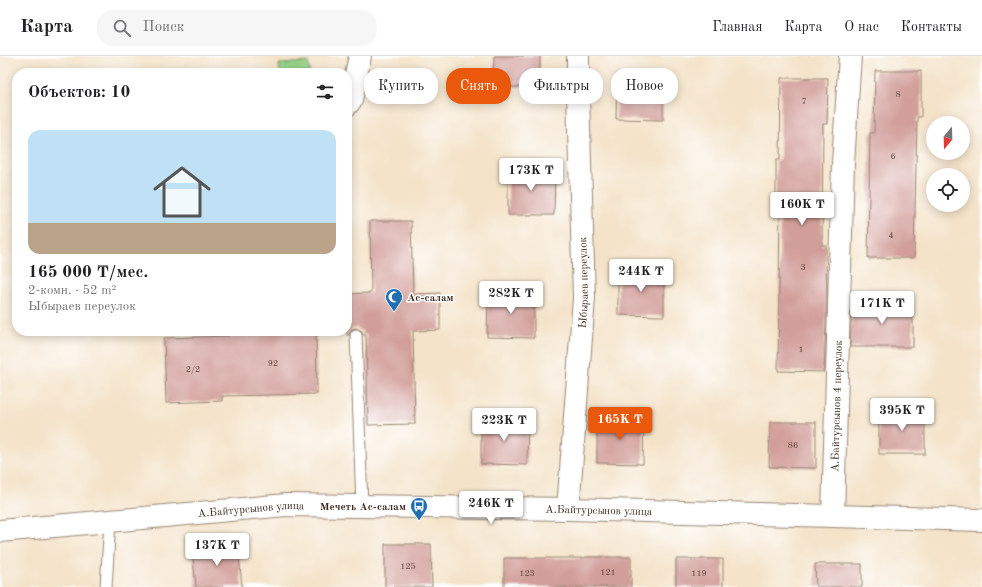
<!DOCTYPE html>
<html lang="ru">
<head>
<meta charset="utf-8">
<style>
  :root { --surface:#fff; --page:#f6f6f6; --text:#202124; --muted:#757577; --line:#e0e0e0; --accent:#ea580c }
  body { margin:0; font-family:"Old Standard TT",serif; background:var(--page); color:var(--text); height:100vh; display:flex; flex-direction:column; font-size:15px; white-space:nowrap }
  * { box-sizing:border-box; margin:0 }
  p { font-size:13px; color:var(--muted) }
  .icon { flex:none; width:22px; height:22px; fill:none; stroke:currentColor; stroke-width:2; stroke-linecap:round; stroke-linejoin:round }
  .map { position:relative; flex:1; overflow:hidden }
  .drawer { position:absolute; left:12px; top:12px; width:340px; height:268px; display:flex; flex-direction:column; background:var(--surface); border-radius:16px; box-shadow:0 2px 10px #0003 }
  .drawer>* { flex:none }
  .guide { position:absolute; left:364px; top:12px; width:380px; height:36px; display:flex; gap:8px }
  .needle { width:26px; rotate:199deg }
  .controls { position:absolute; left:926px; top:60px; display:grid; gap:8px }
  .controls a { display:grid; place-items:center; width:44px; height:44px; border-radius:50%; background:var(--surface); box-shadow:0 2px 10px #0003; font-size:20px }
  .price { position:absolute; translate:-50% -34px; padding:0 9px; border-radius:4px; background:#fff; color:#222; font-size:13px; line-height:26px; filter:drop-shadow(0 1px 2px #0008) }
  .price::after { content:''; position:absolute; left:50%; top:24px; width:12px; height:9px; margin-left:-6px; background:inherit; clip-path:polygon(0 0,100% 0,50% 100%) }
  .price.active { background:var(--accent); color:#fff }
  ul { padding:0; list-style:none }
  li { display:grid; align-content:center; gap:8px; height:212px; padding:0 16px }
  li span { display:grid; place-items:center; height:124px; border-radius:12px; color:#555 }
  li>.icon { margin-inline-start:auto }
  span .icon { width:72px; height:72px; fill:#fffc; stroke-width:1 }
  li b { font-size:17px }
  h2 { display:flex; justify-content:space-between; align-items:center; height:48px; padding:0 16px; font-size:17px }
  .chip { padding:0 14px; border-radius:16px; background:var(--surface); box-shadow:0 2px 10px #0003; font-size:14px; line-height:36px }
  .chip.active { background:var(--accent); color:#fff }
  header { display:flex; align-items:center; gap:24px; box-sizing:border-box; height:56px; padding:0 20px; background:var(--surface); border-bottom:1px solid var(--line) }
  header strong { font-size:19px }
  nav { display:flex; gap:22px; margin-inline-start:auto; font-size:14px }
  .search { width:280px; height:36px; background:var(--page); display:flex; align-items:center; gap:10px; box-sizing:border-box; padding:0 14px; border-radius:16px; color:var(--muted); font-size:15px }
  .map>svg:first-child { display:block }
  .green { fill:#95d388; stroke:#687e53 }
  .building { fill:#d29e99 }
  .lines { fill:none; stroke-linecap:round; stroke-linejoin:round }
  .service-casing { stroke:#988674; stroke-width:13 }
  .minor-casing { stroke:#988674; stroke-width:24 }
  .service { stroke:#fff; stroke-width:11 }
  .minor { stroke:#fff; stroke-width:22 }
  .labels { text-anchor:middle; stroke-width:3; stroke-linejoin:round; paint-order:stroke }
  .number-label { font-size:9px; fill:#61473d }
  .street-label { font-size:11px; fill:#3b2a1e; stroke:#fff }
  .poi-label { font-size:11px; font-weight:bold; fill:#3b2a1e; stroke:#fff; text-anchor:start }
</style>
</head>
<body>
<header>
<strong>Карта</strong>
<div class="search"><svg class="icon" aria-label="search" viewBox="0 0 24 24"><circle cx="10" cy="10" r="6"/><path d="M15 15l6 6"/></svg>Поиск</div>
<nav><a>Главная</a><a>Карта</a><a>О нас</a><a>Контакты</a></nav>
</header>
<div class="map">
<svg width="982" height="531" viewBox="0 0 982 531">
  <rect width="100%" height="100%" fill="#fff"/>
  <filter id="ink" filterUnits="userSpaceOnUse"><feTurbulence type="fractalNoise" baseFrequency=".025" numOctaves="2"/><feDisplacementMap in="SourceGraphic" scale="8" xChannelSelector="R" yChannelSelector="G"/><feConvolveMatrix kernelMatrix="1 2 1 2 8 2 1 2 1" color-interpolation-filters="sRGB"/></filter>
  <filter id="wash" filterUnits="userSpaceOnUse"><feTurbulence type="fractalNoise" baseFrequency=".012" numOctaves="4" result="noise"/><feDisplacementMap in="SourceGraphic" scale="16" xChannelSelector="R" yChannelSelector="G"/><feGaussianBlur stdDeviation="0.9" result="paint"/><feColorMatrix in="noise" values="0 0 0 0 0 0 0 0 0 0 0 0 0 0 0 0 0 1.4 0 .05"/><feComposite in="paint" operator="in"/></filter>
  <g filter="url(#wash)">
    <rect width="100%" height="100%" fill="#f4e3c9"/>
    <!-- green -->
    <path class="green" d="M308 6 310 17H280L279 8Z"/>
    <g id="blocks">
      <!-- building -->
      <path class="building" d="M494 0H540V31H493Z
        M875 15H921V61H917L914 202H868L870 77H874Z
        M617 18 663 19V64L616 63Z
        M781 22H828L827 68H823L822 189H826L827 246 824 316 778 315 780 150H776V104H780Z
        M508 114H555L554 159H508Z
        M370 165H411L413 238 440 237V274L413 275 415 368 368 369 366 279H363L362 275 356 272 352 273 349 279H347V238L371 237Z
        M618 214H664V260L618 259Z
        M488 237H534V282L487 281Z
        M852 246H913V291H850Z
        M229 275H316L317 338 222 340V345L166 347 164 282 229 280Z
        M879 353H925V398H879Z
        M597 362H644L643 408 597 407Z
        M481 363H528L527 409 481 408Z
        M770 366H816V412L769 411Z
        M385 488H431L432 531H385Z
        M238 489 242 531H196L192 493Z
        M585 501H631V531H504V502H585Z
        M676 503H723V531H676Z
        M815 508H862V531H816Z"/>
    </g>
  </g>
  <g filter="url(#ink)">
    <use href="#blocks" fill-opacity="0" stroke="#988674" stroke-width="1"/>
    <g class="lines">
      <defs>
        <path id="service" d="M356 279 362 451
          M106 531 110 465"/>
        <g id="minor">
          <path d="M347 49 351 44 360 0"/>
          <path id="s1" d="M568 453 584 242 578 38V0"/>
          <path id="s2" d="M833 460 843 107 850 0"/>
          <path id="s3" d="M0 475 286 449 568 453 982 464"/>
        </g>
      </defs>
      <!-- service casing -->
      <use href="#service" class="service-casing"/>
      <!-- minor casing -->
      <use href="#minor" class="minor-casing"/>
      <!-- service -->
      <use href="#service" class="service"/>
      <!-- minor -->
      <use href="#minor" class="minor"/>
    </g>
  </g>
  <!-- icons -->
  <defs>
    <symbol id="mosque-pin" viewBox="-11 -11 22 30"><path d="M0 17L-7.5 6A9.5 9.5 0 1 1 7.5 6Z" fill="#1f6fb2" stroke="#fff"/><path d="M3.5-4.9A6 6 0 1 0 3.5 4.9A5 5 0 1 1 3.5-4.9Z" fill="#fff"/></symbol>
    <symbol id="bus-pin" viewBox="-11 -11 22 30"><path d="M0 17L-7.5 6A9.5 9.5 0 1 1 7.5 6Z" fill="#1f6fb2" stroke="#fff"/><path d="M-5-6H5V4H4V6H2V4H-2V6H-4V4H-5ZM-3.5-4V0h7V-4ZM-3.5 1.2v1.5H-2V1.2ZM2 1.2v1.5H3.5V1.2Z" fill="#fff"/></symbol>
  </defs>
  <g fill-rule="evenodd">
    <use href="#mosque-pin" x="384" y="231" width="20" height="27"/>
    <use href="#bus-pin" x="409" y="440" width="20" height="27"/>
  </g>
  <g class="labels">
    <!-- number labels -->
    <g class="number-label">
      <text x="898" y="41">8</text>
      <text x="804" y="48">7</text>
      <text x="893" y="103">6</text>
      <text x="891" y="182">4</text>
      <text x="803" y="214">3</text>
      <text x="801" y="296">1</text>
      <text x="273" y="310">92</text>
      <text x="193" y="316">2/2</text>
      <text x="793" y="392">86</text>
      <text x="408" y="513">125</text>
      <text x="608" y="519">121</text>
      <text x="527" y="520">123</text>
      <text x="699" y="520">119</text>
    </g>
    <!-- street labels -->
    <g class="street-label">
      <text dy="4" stroke="none"><textPath href="#s1" startOffset="227">Ыбыраев переулок</textPath></text>
      <text dy="4" stroke="none"><textPath href="#s2" startOffset="110">А.Байтурсынов 4 переулок</textPath></text>
      <text dy="4" stroke="none"><textPath href="#s3" startOffset="252">А.Байтурсынов улица</textPath></text>
      <text dy="4" stroke="none"><textPath href="#s3" startOffset="600">А.Байтурсынов улица</textPath></text>
    </g>
    <!-- poi labels -->
    <g class="poi-label">
      <text x="407" y="245">Ас-салам</text>
      <text x="406" y="454" text-anchor="end">Мечеть Ас-салам</text>
    </g>
  </g>
</svg>
<div class="controls">
<a><svg class="needle" viewBox="-14 -14 28 28"><path d="M0-13l5 13h-10z" fill="#e53935"/><path d="M0 13l5-13h-10z" fill="#757577"/></svg></a>
<a><svg class="icon" aria-label="locate" viewBox="0 0 24 24"><circle cx="12" cy="12" r="6"/><path d="M12 2v4M12 18v4M2 12h4M18 12h4"/></svg></a>
</div>
<b class="price" style="left:531px;top:136px">173K ₸</b>
<b class="price" style="left:802px;top:170px">160K ₸</b>
<b class="price" style="left:641px;top:237px">244K ₸</b>
<b class="price" style="left:511px;top:259px">282K ₸</b>
<b class="price" style="left:882px;top:269px">171K ₸</b>
<b class="price" style="left:902px;top:376px">395K ₸</b>
<b class="price active" style="left:620px;top:385px">165K ₸</b>
<b class="price" style="left:504px;top:386px">223K ₸</b>
<b class="price" style="left:491px;top:469px">246K ₸</b>
<b class="price" style="left:217px;top:511px">137K ₸</b>
<div class="guide">
<a class="chip">Купить</a>
<a class="chip active">Снять</a>
<a class="chip">Фильтры</a>
<a class="chip">Новое</a>
</div>
<section class="drawer">
<h2>Объектов: 10<svg class="icon" aria-label="filters" viewBox="0 0 24 24"><path d="M4 7h16M4 17h16"/><circle cx="9" cy="7" r="2"/><circle cx="15" cy="17" r="2"/></svg></h2>
<ul>
<li><span style="background:linear-gradient(#bfe0f5 75%,#b9a48a 0)"><svg class="icon" aria-label="home" viewBox="0 0 24 24"><path d="M3 11l9-7 9 7M6 9v11h12V9"/></svg></span><div><b>165 000 ₸/мес.</b><p>2-комн. · 52 m²</p><p>Ыбыраев переулок</p></div></li>
</ul>
</section>
</div>
</body>
</html>
